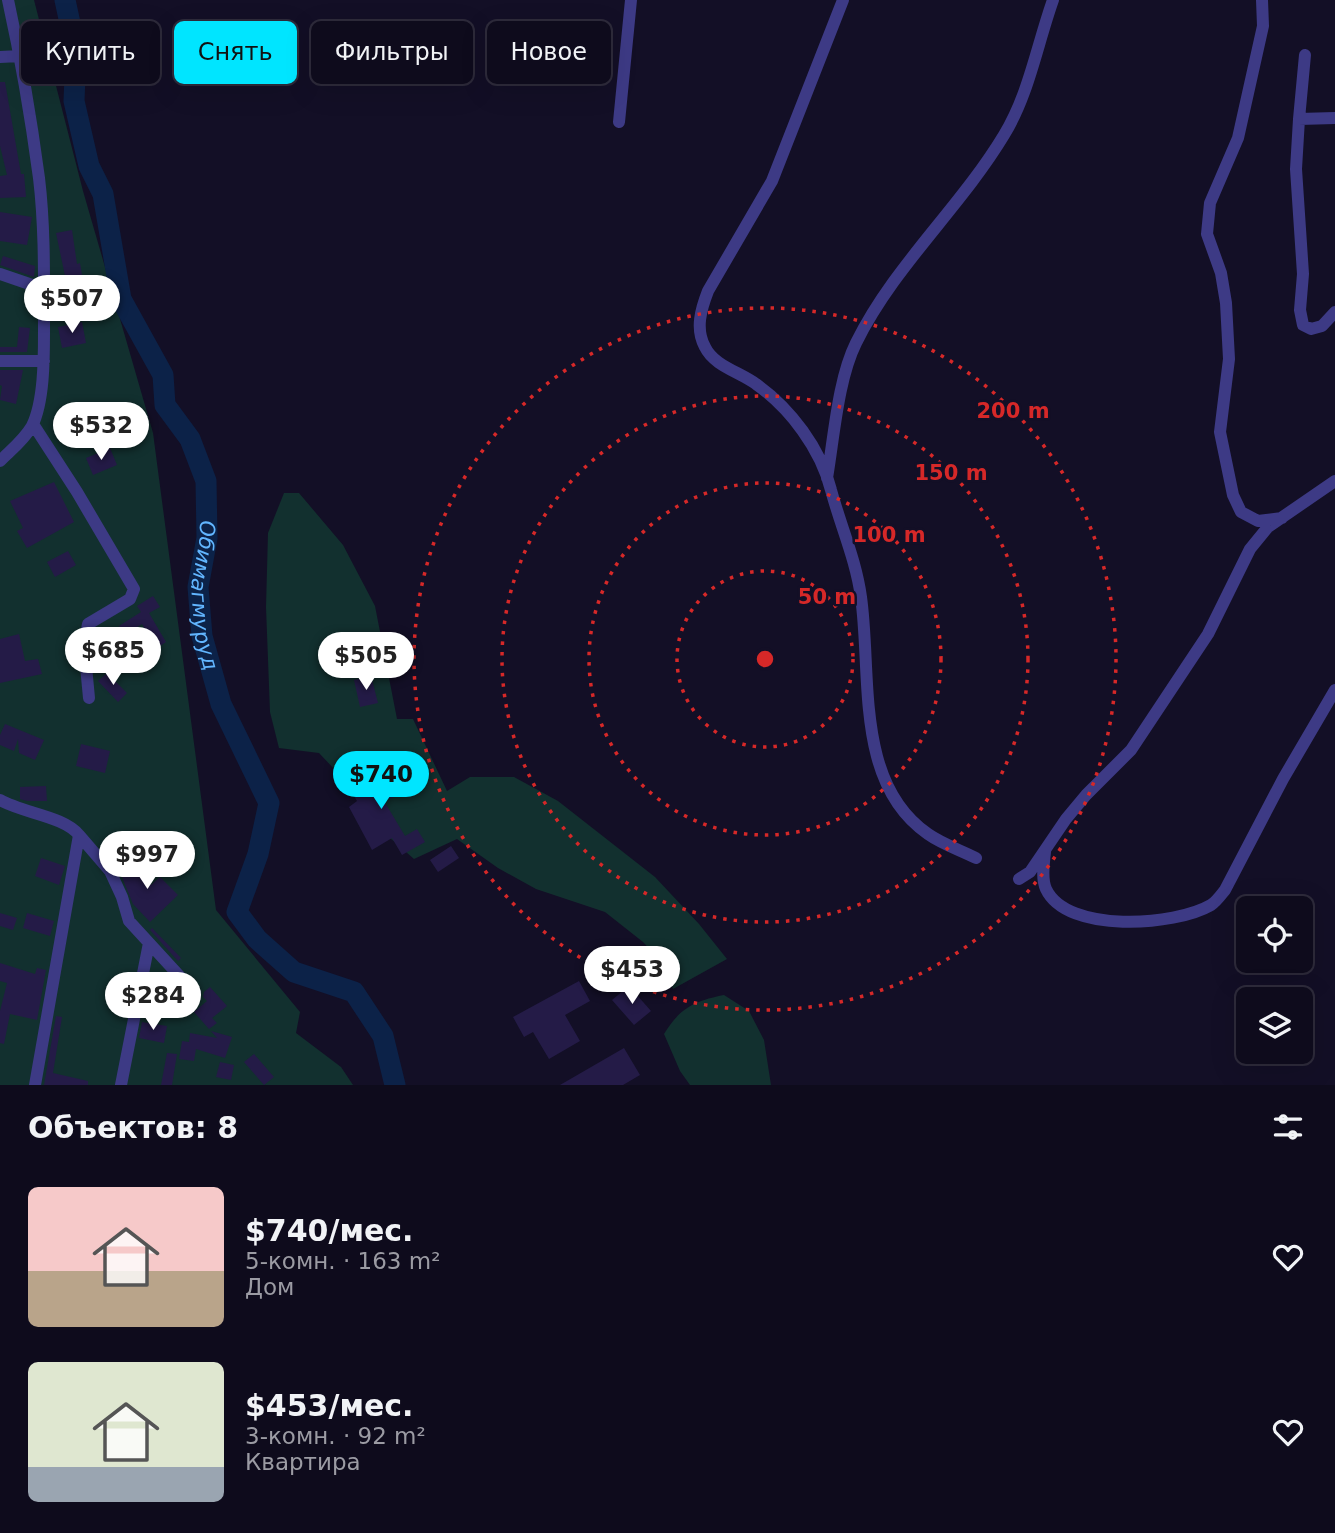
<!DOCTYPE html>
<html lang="ru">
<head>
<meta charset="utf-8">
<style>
  :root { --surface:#0e0b1c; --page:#1c1929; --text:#f1f3f6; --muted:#9b9ba3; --line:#2e2b3b; --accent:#00e5ff }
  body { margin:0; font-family:"DejaVu Sans",sans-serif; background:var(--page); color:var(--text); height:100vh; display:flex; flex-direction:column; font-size:26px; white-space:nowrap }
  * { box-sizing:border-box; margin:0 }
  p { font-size:23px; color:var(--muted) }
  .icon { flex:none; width:38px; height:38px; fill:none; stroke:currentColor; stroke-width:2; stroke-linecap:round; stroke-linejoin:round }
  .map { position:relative; height:1085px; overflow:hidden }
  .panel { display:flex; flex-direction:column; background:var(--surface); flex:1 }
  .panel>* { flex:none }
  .top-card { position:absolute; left:21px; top:21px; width:700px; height:63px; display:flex; gap:14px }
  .buttons { position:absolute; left:1236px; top:896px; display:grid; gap:14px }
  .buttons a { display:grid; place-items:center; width:77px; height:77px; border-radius:10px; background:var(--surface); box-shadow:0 7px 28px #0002,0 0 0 2px var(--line); font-size:35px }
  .price { position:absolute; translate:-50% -60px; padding:0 16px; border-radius:24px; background:#fff; color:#222; font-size:23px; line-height:46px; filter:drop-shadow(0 2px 4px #0008) }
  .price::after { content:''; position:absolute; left:50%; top:42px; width:21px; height:16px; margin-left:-10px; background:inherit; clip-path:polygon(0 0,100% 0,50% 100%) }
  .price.active { background:var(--accent); color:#111 }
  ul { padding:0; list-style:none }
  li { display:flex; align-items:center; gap:21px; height:175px; padding:0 28px }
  li span { display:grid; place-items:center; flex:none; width:196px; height:140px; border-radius:10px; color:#555 }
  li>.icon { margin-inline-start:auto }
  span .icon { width:84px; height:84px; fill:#fffc; stroke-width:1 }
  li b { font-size:30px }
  h2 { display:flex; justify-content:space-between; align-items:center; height:84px; padding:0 28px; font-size:30px }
  .tag { padding:0 24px; border-radius:10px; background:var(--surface); box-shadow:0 7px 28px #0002,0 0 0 2px var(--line); font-size:24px; line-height:63px }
  .tag.active { background:var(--accent); color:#111 }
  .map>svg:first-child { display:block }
  .green { fill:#12302f }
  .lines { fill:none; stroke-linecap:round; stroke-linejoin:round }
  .river { stroke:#0c2248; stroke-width:21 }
  .building { fill:#241b47 }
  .minor { stroke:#3d3a85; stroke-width:12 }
  .ring { fill:none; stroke:#d62828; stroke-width:3.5; stroke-dasharray:3.5 7 }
  .labels { text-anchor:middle; stroke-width:5; stroke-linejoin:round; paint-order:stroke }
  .water-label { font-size:21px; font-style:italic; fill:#62b6ff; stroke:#130f26 }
  .centre { fill:#d62828; stroke:#130f26; stroke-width:3.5 }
  .ring-label { font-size:21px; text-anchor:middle; font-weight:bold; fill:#d62828; stroke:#130f26; stroke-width:5; stroke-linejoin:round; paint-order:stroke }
</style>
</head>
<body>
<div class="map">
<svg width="1335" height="1085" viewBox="0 0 1335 1085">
  <rect width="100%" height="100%" fill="#130f26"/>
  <!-- green -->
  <path class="green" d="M0 0H34L83 191 153 433 216 910 300 1012 296 1033 341 1067 353 1085H0Z
    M284 493H299L343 545 375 606 397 719H413L447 791 470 777H514L558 801 655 877 699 924 727 959 673 989 662 962 643 942 605 912 536 889 498 868 457 839 414 859 381 830 369 806 319 753 279 748 270 712 266 607 268 533Z
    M724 995 749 1011 764 1040 771 1085H690L680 1071 664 1034C680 1008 694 1001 724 995Z"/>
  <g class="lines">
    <!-- river -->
    <path class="river" id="s1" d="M65 0 76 51 74 101 89 166 103 194 121 299 163 375 165 405 190 439 206 481 207 538 198 587 202 636 221 704 269 803 258 854 237 912 257 939 294 972 354 992 383 1036 395 1085"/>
  </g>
  <!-- building -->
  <path class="building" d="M0 82H5L21 174H24L26 197 0 198V176L7 175 0 146Z
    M0 212 32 217 27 245 0 241Z
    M72 230 77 264 80 263 84 287 68 290 56 233Z
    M3 256 35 266 34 277 0 265Z
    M82 322 86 343 62 348 58 327Z
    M19 327 30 328 27 352H0V347H17Z
    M0 370H23L16 404 0 400 2 386 0 385Z
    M103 405 105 423 62 429 59 411Z
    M110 448 117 465 93 475 86 458Z
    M54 482 74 522 27 548 17 531 23 528 10 501Z
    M68 551 76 565 55 577 47 562Z
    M153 596 160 607 149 613 166 642 157 648 142 624 125 635 119 626 141 612 137 606Z
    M19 634 25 661 38 659 42 674 0 683V639Z
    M115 642 122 660 99 668 93 650Z
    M107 673 127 693 118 702 98 681Z
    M371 676 378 703 360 707 354 680Z
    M5 724 44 740 35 760 19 753 18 739 14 751 0 745V735Z
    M81 744 110 751 105 773 76 766Z
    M360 767 374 790 416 774 421 787 384 801 405 836 417 829 425 842 402 855 392 838 372 850 349 807 357 801 343 777Z
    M46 786 47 801H27L20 799V787Z
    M451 846 459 858 438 872 430 860Z
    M41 858 65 866 59 885 35 876Z
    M134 860 151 885 160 877 178 895 150 922 133 904 119 870Z
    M0 913 17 918 13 930 0 926Z
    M27 913 54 921 50 936 23 928Z
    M152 928 181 958 178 961 150 930Z
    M0 963 35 974 37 968 46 970 37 1020 10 1014 4 1044 0 1043V1011L7 983 0 981Z
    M579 981 590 1001 565 1015 580 1041 549 1059 533 1032 524 1037 513 1017Z
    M629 986 651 1011 634 1025 612 1000Z
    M210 987 227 1006 212 1018 217 1023 209 1029 194 1012 207 1001 203 997 204 992Z
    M56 1016 62 1017 53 1073 88 1081V1085H44Z
    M142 1022 167 1026 164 1043 139 1038Z
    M211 1031 232 1037 225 1058 196 1049 194 1061 179 1059 182 1041 189 1042 190 1033 217 1038Z
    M624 1048 640 1075 623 1085H560Z
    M167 1053 177 1054 172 1085H161Z
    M254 1054 274 1077 264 1085 244 1062Z
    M220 1062 234 1065 231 1080 216 1077Z"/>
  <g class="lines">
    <!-- minor -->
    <path class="minor" d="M843 0 772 181 708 291C701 309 695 329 705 347 714 366 740 372 756 384 790 408 821 449 831 490 841 527 856 560 861 597 872 675 854 783 928 834 942 844 960 850 976 858
      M1262 0 1263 26 1238 138 1210 203 1207 234 1221 273 1226 303 1229 359 1220 432 1233 495 1241 512 1258 521 1282 518
      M0 57 20 56
      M1335 118 1299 119 1296 169 1303 274 1300 310 1303 325 1311 329 1322 326 1335 312
      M1299 119 1305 55
      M619 122 631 0
      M0 274 44 289
      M0 361H44
      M33 424 77 492 134 589 130 599 88 624 84 645 89 698
      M0 461C11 450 24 440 32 426 44 402 44 359 44 332 44 281 45 228 39 178 31 118 21 59 8 0
      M827 478C834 437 838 379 856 343 894 266 960 208 1004 135 1029 94 1037 45 1053 0
      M0 800C22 813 64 816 79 835L35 1085
      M79 835 110 871 122 897 129 921 195 993
      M1045 852C1044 863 1041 878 1046 889 1067 934 1175 926 1211 905 1216 902 1221 895 1225 890L1283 779 1335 690
      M1019 879 1030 872 1066 819 1086 795 1131 750 1208 634 1250 549 1268 527 1335 481
      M121 1085 149 943"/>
  </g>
  <!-- distance rings -->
  <g class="ring">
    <circle cx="765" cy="659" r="88"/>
    <circle cx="765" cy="659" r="176"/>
    <circle cx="765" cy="659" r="263"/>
    <circle cx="765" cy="659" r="351"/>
  </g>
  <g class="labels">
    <!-- water labels -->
    <g class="water-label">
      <text dy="7" stroke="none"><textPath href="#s1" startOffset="626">Обимагмуруд</textPath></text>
    </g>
  </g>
  <circle cx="765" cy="659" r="10" class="centre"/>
  <g class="ring-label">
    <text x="1013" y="418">200 m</text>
    <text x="951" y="480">150 m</text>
    <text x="889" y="542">100 m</text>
    <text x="827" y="604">50 m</text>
  </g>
</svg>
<div class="buttons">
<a><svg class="icon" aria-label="locate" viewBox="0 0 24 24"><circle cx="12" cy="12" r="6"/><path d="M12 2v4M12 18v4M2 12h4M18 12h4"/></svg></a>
<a><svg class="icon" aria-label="layers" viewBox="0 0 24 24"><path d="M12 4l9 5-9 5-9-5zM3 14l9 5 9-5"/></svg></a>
</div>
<b class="price" style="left:72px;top:335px">$507</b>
<b class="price" style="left:101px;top:462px">$532</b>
<b class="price" style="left:113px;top:687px">$685</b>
<b class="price" style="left:366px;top:692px">$505</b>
<b class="price active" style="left:381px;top:811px">$740</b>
<b class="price" style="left:147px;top:891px">$997</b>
<b class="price" style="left:632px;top:1006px">$453</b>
<b class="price" style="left:153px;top:1032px">$284</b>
<div class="top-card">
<a class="tag">Купить</a>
<a class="tag active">Снять</a>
<a class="tag">Фильтры</a>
<a class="tag">Новое</a>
</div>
</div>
<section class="panel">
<h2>Объектов: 8<svg class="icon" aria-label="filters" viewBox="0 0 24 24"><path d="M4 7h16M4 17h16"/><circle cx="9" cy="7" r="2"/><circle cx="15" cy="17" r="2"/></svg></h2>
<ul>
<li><span style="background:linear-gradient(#f6c9c9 60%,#b9a48a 0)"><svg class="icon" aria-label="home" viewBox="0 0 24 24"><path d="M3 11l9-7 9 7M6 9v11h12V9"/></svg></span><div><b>$740/мес.</b><p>5-комн. · 163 m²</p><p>Дом</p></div><svg class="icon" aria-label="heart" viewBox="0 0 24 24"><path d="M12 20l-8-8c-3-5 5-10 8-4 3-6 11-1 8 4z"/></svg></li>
<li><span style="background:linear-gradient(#dfe7d0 75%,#9aa5b1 0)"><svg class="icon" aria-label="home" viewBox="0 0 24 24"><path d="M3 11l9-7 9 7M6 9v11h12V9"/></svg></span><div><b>$453/мес.</b><p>3-комн. · 92 m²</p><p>Квартира</p></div><svg class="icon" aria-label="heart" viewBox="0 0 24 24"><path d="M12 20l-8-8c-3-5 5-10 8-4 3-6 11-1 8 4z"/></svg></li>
</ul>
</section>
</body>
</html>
